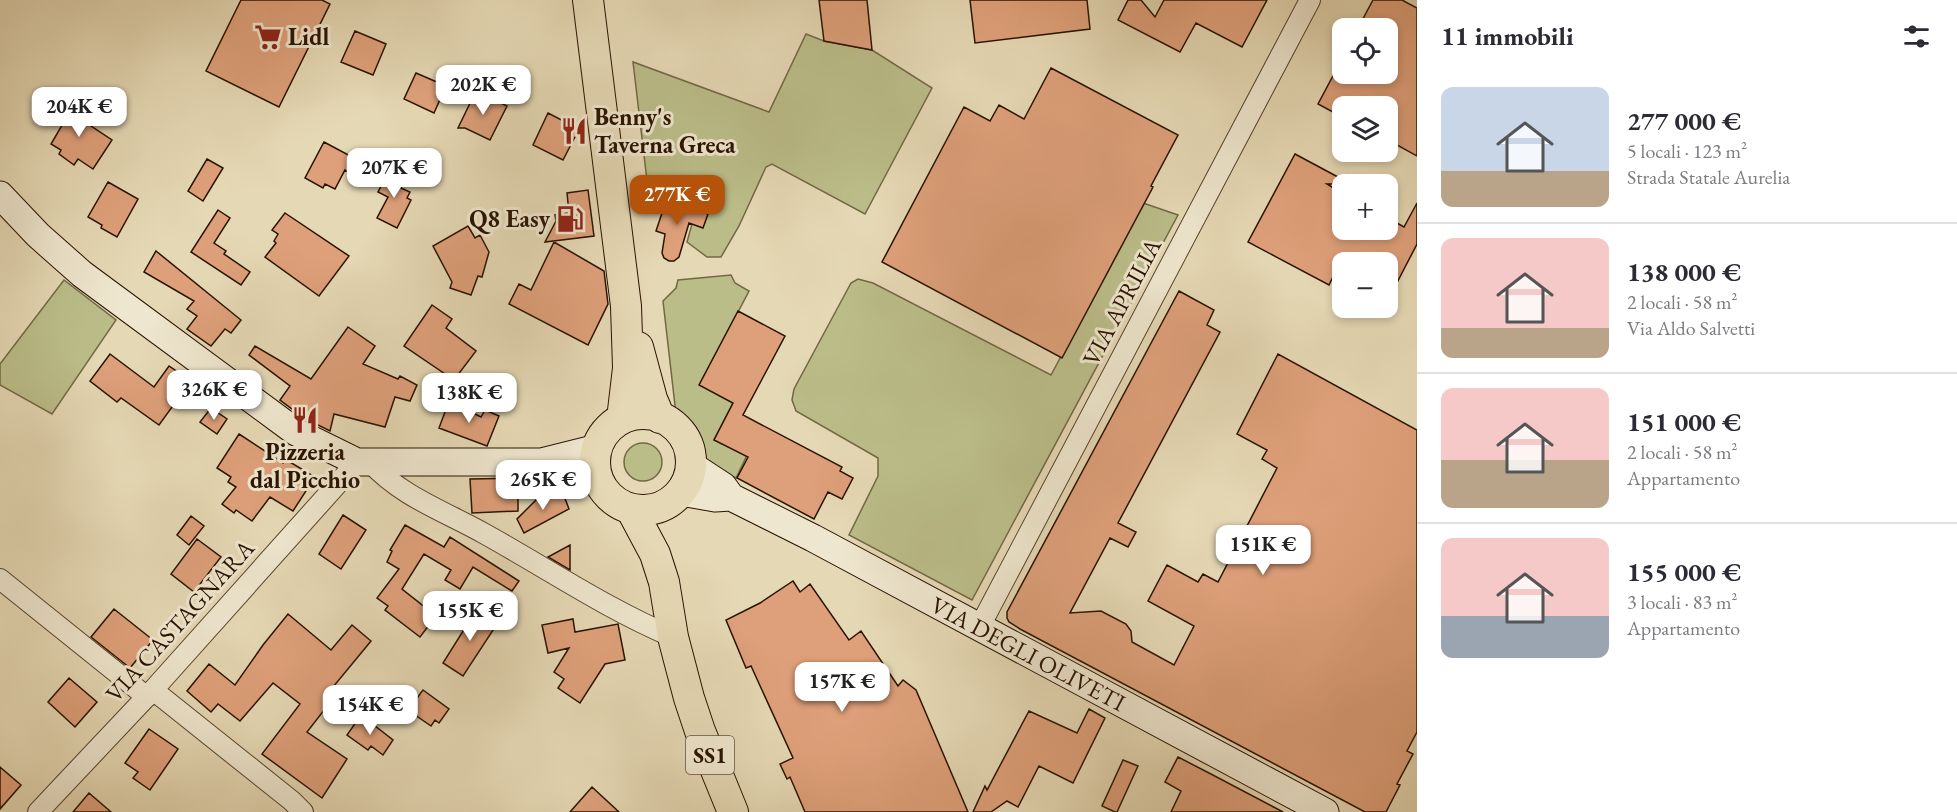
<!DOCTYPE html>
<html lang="it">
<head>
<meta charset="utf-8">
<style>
  :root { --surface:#fff; --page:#f7f7f7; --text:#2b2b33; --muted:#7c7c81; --line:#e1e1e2; --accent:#b45309 }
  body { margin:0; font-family:"EB Garamond",serif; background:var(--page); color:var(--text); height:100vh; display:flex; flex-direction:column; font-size:22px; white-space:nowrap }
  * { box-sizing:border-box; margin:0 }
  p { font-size:20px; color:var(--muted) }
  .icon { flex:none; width:33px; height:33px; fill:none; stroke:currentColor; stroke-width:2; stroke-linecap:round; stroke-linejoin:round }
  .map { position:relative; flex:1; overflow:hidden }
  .sheet { display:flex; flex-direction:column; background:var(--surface); width:540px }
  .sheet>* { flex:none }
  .controls { position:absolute; left:1332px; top:18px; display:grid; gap:12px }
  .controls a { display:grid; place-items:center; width:66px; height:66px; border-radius:12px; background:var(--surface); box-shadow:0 3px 9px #0003; font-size:30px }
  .price { position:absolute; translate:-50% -51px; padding:0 14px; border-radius:12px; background:#fff; color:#222; font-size:20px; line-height:39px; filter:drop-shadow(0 2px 3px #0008) }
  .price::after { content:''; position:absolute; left:50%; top:36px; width:18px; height:14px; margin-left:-9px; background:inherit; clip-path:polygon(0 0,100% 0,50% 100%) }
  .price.selected { background:var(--accent); color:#fff }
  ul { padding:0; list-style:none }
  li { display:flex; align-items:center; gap:18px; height:150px; padding:0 24px }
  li+li { border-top:2px solid var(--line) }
  li span { display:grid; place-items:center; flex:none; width:168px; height:120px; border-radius:12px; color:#555 }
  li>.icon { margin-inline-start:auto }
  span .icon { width:72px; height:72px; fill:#fffc; stroke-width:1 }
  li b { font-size:26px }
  h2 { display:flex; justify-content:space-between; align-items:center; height:72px; padding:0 24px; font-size:26px }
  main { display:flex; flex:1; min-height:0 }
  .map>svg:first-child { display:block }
  .green { fill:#bbbd89; stroke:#726844; stroke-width:1.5 }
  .building { fill:#dea07a; stroke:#291200; stroke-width:1.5 }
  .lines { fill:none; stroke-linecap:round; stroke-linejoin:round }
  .street-casing { stroke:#58442d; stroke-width:22 }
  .secondary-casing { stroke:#291200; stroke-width:29 }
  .primary-casing { stroke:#291200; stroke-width:32 }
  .street { stroke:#eee6ce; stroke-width:20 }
  .secondary { stroke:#eee6ce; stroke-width:27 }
  .primary { stroke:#e5d8b4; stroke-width:30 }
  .labels { text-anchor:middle; stroke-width:6; stroke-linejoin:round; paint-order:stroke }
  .shield { fill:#eee6ce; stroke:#64523e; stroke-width:1.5 }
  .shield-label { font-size:22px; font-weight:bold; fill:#291200 }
  .poi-label { font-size:24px; font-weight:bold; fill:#291200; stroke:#eee6ce; text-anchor:start }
  .street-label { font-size:24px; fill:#291200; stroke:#eee6ce }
</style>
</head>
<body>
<main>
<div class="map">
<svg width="1417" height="812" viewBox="0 0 1417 812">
  <rect width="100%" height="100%" fill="#e5d8b4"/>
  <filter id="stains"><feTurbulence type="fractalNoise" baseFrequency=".00333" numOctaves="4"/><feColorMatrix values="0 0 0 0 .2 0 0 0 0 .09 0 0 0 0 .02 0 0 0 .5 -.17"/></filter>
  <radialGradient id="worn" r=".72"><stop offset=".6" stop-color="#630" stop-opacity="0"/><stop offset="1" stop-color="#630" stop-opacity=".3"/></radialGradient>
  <!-- green -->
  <path class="green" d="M806 34 824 41 872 50 932 88 865 214 772 164 766 167 739 226 721 257H707L687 242 697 206 648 189 633 62 769 112Z
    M1143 203 1178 215 972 600 849 535 878 476V458L796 411 792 400 794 389 851 283 858 279 873 283 1051 375Z
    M731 275 735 283 749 291 700 385 733 403 714 440 722 444 724 440 748 453 736 478 706 462 691 426 676 414 663 301 676 288 678 280Z
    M64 280 116 320 52 414 0 385V364Z
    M624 462a19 19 0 1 1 38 0a19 19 0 1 1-38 0Z"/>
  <!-- building -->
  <path class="building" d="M241 0H322L330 4 279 107 206 71Z
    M819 0H867L872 50 824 41Z
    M970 0H1087L1090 29 975 43Z
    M1128 0H1141L1155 17 1164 0H1267L1242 47 1196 23 1180 52 1118 20Z
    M1373 0H1402L1417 8V156L1388 140V106H1342V117L1318 104 1334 74H1388V28H1358Z
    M355 31 386 44 373 75 341 62Z
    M1051 68 1178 135 1151 186 1153 187 1062 358 882 262 964 107 990 121 999 105 1024 119Z
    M416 73 446 86 434 113 404 99Z
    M476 91 507 106 490 140 465 128H458Z
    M67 96 82 105 76 116 112 140 93 169 78 159 74 165 59 154 61 150 51 144 68 115 59 109Z
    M548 113 579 129 563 160 533 145Z
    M324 142 356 159 349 173 345 170 335 189 325 184 323 188 305 178Z
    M1295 154 1351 184H1327L1342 193V230H1388V218L1404 227 1417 203V244L1388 300V262H1342V282L1333 277 1329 285 1248 242Z
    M207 159 223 168 203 201 188 191Z
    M390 169 406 177 401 188 410 192 407 198 411 200 397 228 377 218 388 197 378 192Z
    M108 182 138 199 117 237 101 228 102 225 88 217Z
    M588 190 594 236 545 242 556 221 555 215 569 213 567 193Z
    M663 198 708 214 703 228 689 223 679 257 674 261H669L664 258 662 253 665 234 656 231 662 213 658 212Z
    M218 210 230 218 214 243 226 251 224 254 250 272 241 285 191 252Z
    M285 213 349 256 319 296 265 257 276 243 274 241 278 234 272 230Z
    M468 226 475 238 480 235 489 252 482 277 478 276 471 295 450 288 452 282 433 246Z
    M554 242 604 271 608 304 588 345 509 304 519 284 531 290Z
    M156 251 241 320 231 333 225 329 211 346 187 329 197 316 187 309 194 301 144 272Z
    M1179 291 1214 310 1207 325 1220 332 1118 523 1136 532 1128 547 1110 538 1070 613 1101 611 1126 624 1131 631 1132 642 1174 665 1194 626 1148 601 1167 565 1198 582 1203 574 1218 582 1277 468 1262 459 1267 450 1237 434 1278 354 1417 430V732L1407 751 1413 754 1397 784 1400 785 1386 812H1365L1020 629 1009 622 1007 618V612Z
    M432 305 452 319 446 328 476 351 454 380 404 346Z
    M738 311 785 336 743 415 842 467 840 471 853 478 842 499 828 492 814 519 737 478 748 457 714 440 733 403 699 385Z
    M348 327 375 346 363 364 398 379 400 376 417 385 410 401 395 397 385 427 334 414 330 431 304 418 280 400 290 386 249 355 255 346 311 379Z
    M110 354 154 387 169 366 191 381 159 425 121 398 117 402 90 381Z
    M449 401 481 417 485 410 499 416 487 446 439 428Z
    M211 408 227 419 217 434 200 422Z
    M239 434 283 463 285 459 315 477 293 511 270 497 252 521 236 510 234 513 222 504 236 487 228 482 231 477 217 468Z
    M518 478V511L472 513 470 479Z
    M543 493 564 496 569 509 524 533 517 519Z
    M343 515 366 530 341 569 319 554Z
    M191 516 204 526 189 545 177 535Z
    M405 525 444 547 450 537 519 581 512 591 473 567 460 589 445 580 451 570 424 554 402 589 436 616 420 637 385 610 388 606 377 598 399 569 387 562 392 551 390 550Z
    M197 539 221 557 194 592 171 574Z
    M570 545V570L548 557Z
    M793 581 800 592 810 584 849 640 861 631 898 686 903 680 916 690 968 812H805L790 777 787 779 780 764 793 758 751 666 746 668 726 620 760 603Z
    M114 609 153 640 130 668 91 637Z
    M476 612 497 624 463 676 443 663 465 628 461 626 470 613Z
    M288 614 331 650 352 625 371 641 333 687 339 691 307 732 347 759 322 798 262 754 300 704 273 683 240 721 218 704 211 712 187 691 209 664 235 685 263 645Z
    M573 619 575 632 618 624 625 660 605 664 580 703 558 688 564 679 554 672 569 648 548 653 542 625Z
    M69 678 97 702 75 727 48 702Z
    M423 690 449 709 439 723 435 720 431 726 408 710Z
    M1089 709 1105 718 1073 783 1039 766 1018 807 1007 801 991 812H973L985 786 987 790 1029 711 1077 733Z
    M361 715 393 740 383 755 371 746 368 750 347 735Z
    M149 729 178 749 150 790 133 778 138 772 125 763Z
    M1178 757 1209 773 1283 812H1171L1181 791 1165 782Z
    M1123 760 1138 766 1117 812H1115L1102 806Z
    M0 767 21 785 0 809Z
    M592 787 619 812H570Z
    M89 793 111 812H73Z"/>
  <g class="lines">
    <defs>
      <path id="street" d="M370 462C400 496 446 512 485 534 548 569 607 609 673 637
        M0 579 147 697
        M979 628 1310 0
        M153 690 292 801 303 812
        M38 812 153 690 357 462"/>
      <path id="secondary" d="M0 195 38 235 82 274 296 432 357 462H541L597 448
        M548 463 567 467 599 481
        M691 465 723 486 731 497 813 538 1325 812
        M681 492 715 498 731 497"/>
      <path id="primary" d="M588 0 626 306 628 368 622 419
        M638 347 652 399 660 418
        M595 462a48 48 0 1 1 96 0a48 48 0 1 1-96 0Z
        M631 509 655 554 664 582 673 637 689 698 700 731 733 812"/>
    </defs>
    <!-- street casing -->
    <use href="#street" class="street-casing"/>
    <!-- secondary casing -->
    <use href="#secondary" class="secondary-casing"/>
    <!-- primary casing -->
    <use href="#primary" class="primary-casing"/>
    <!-- street -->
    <use href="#street" class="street"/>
    <!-- secondary -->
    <use href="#secondary" class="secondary"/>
    <!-- primary -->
    <use href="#primary" class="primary"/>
  </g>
  <!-- icons -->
  <defs>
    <symbol id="supermarket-bare" viewBox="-9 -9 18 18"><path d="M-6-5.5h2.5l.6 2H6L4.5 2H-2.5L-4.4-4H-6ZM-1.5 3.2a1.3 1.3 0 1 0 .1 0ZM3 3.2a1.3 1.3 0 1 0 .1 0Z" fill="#8f2418" stroke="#eee6ce" stroke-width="2.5" paint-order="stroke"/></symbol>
    <symbol id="restaurant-bare" viewBox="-9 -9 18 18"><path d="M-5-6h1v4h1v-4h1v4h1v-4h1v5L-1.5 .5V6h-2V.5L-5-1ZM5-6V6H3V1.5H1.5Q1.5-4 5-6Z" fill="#8f2418" stroke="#eee6ce" stroke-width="2.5" paint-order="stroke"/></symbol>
    <symbol id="fuel-bare" viewBox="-9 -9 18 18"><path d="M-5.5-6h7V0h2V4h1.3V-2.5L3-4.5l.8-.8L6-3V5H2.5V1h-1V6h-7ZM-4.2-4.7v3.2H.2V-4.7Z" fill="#8f2418" stroke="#eee6ce" stroke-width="2.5" paint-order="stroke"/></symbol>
  </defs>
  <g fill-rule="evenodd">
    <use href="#supermarket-bare" x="249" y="18" width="38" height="38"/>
    <use href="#restaurant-bare" x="555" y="112" width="38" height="38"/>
    <use href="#fuel-bare" x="551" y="200" width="38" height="38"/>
    <use href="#restaurant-bare" x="286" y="401" width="38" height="38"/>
  </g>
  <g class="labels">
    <!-- shield labels -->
    <rect class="shield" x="686" y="736" width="48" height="38" rx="4.5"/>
    <g class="shield-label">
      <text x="710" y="763">SS1</text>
    </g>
    <!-- poi labels -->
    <g class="poi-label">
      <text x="288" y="45">Lidl</text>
      <text x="594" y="125">Benny's<tspan x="594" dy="28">Taverna Greca</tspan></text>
      <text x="550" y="227" text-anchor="end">Q8 Easy</text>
      <text x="305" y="460" text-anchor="middle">Pizzeria<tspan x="305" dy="28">dal Picchio</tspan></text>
    </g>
    <!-- street labels -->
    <g class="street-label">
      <text transform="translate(1122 302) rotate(-62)" y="8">VIA APRILIA</text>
      <text transform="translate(180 621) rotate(-48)" y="8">VIA CASTAGNARA</text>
      <text transform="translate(1028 654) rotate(28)" y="8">VIA DEGLI OLIVETI</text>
    </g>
  </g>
  <rect width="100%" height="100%" filter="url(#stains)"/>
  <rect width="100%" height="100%" fill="url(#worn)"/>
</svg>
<div class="controls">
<a><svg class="icon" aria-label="locate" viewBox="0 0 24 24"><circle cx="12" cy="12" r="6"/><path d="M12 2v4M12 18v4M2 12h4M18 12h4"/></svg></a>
<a><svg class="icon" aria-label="layers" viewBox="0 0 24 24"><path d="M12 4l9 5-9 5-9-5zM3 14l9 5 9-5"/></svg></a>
<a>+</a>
<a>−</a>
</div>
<b class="price" style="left:483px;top:116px">202K €</b>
<b class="price" style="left:79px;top:138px">204K €</b>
<b class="price" style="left:394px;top:199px">207K €</b>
<b class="price selected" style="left:677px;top:226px">277K €</b>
<b class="price" style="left:214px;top:421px">326K €</b>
<b class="price" style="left:469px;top:424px">138K €</b>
<b class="price" style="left:543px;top:511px">265K €</b>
<b class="price" style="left:1263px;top:576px">151K €</b>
<b class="price" style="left:470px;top:642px">155K €</b>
<b class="price" style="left:842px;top:713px">157K €</b>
<b class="price" style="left:370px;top:736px">154K €</b>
</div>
<section class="sheet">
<h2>11 immobili<svg class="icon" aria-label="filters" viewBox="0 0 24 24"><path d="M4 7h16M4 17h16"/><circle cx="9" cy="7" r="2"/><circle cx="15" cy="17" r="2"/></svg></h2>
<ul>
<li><span style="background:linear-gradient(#c9d6e8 70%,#b9a48a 0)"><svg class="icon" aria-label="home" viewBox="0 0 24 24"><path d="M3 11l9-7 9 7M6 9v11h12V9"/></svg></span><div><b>277 000 €</b><p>5 locali · 123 m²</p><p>Strada Statale Aurelia</p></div></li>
<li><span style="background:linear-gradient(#f6c9c9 75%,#b9a48a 0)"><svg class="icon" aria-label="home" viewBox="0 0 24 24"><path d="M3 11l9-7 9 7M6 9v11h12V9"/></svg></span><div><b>138 000 €</b><p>2 locali · 58 m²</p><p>Via Aldo Salvetti</p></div></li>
<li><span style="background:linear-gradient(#f6c9c9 60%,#b9a48a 0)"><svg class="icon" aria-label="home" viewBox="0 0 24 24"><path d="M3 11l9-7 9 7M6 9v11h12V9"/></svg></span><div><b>151 000 €</b><p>2 locali · 58 m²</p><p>Appartamento</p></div></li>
<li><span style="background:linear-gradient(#f6c9c9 65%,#9aa5b1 0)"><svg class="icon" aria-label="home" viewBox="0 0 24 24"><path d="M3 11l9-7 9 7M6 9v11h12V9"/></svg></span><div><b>155 000 €</b><p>3 locali · 83 m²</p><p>Appartamento</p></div></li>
</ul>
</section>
</main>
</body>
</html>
